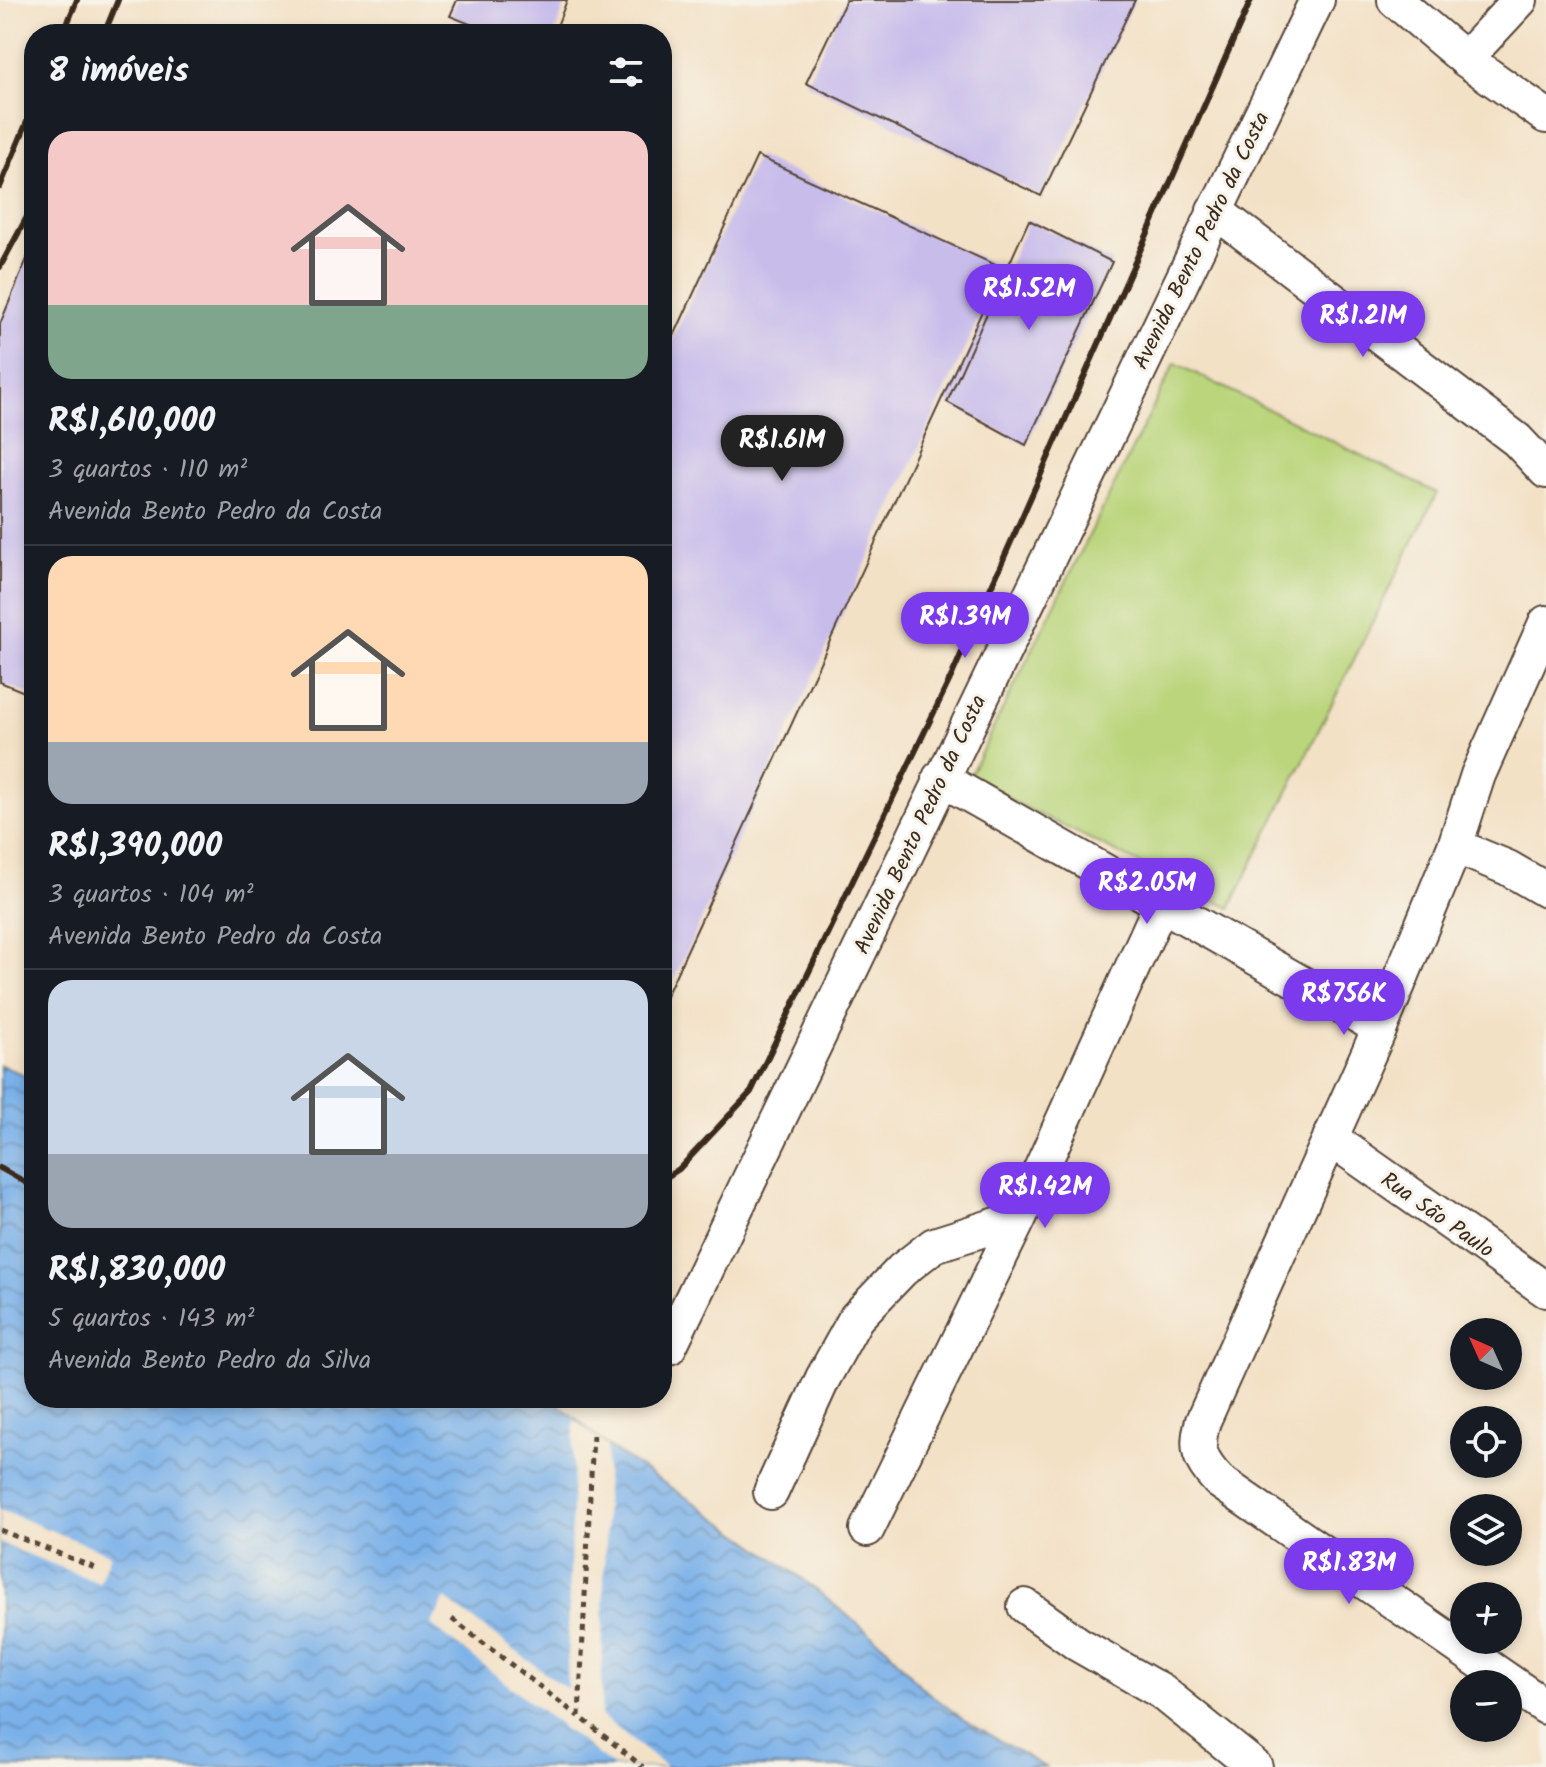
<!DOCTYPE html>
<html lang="pt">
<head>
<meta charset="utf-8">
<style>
  :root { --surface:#171b24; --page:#20242c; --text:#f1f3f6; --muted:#9ea1a6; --line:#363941; --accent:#7c3aed }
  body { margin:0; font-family:Kalam,sans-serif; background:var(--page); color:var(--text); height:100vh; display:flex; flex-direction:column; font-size:30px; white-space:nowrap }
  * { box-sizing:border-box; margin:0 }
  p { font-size:26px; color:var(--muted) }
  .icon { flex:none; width:44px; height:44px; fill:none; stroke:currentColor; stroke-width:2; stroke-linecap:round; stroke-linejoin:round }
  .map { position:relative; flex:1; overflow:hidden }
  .panel { position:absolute; left:24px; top:24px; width:648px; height:1384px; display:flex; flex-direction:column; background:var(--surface); border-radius:32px; box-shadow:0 4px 12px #0003 }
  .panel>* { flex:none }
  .needle { width:52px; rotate:315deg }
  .controls { position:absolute; left:1450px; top:1318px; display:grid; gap:16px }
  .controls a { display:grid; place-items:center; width:72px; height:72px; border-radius:50%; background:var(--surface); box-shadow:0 4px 12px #0003; font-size:40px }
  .price { position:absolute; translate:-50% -68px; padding:0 18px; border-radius:28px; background:var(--accent); color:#fff; font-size:26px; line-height:52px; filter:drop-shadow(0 2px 4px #0008) }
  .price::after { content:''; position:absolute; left:50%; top:48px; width:24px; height:18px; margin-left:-12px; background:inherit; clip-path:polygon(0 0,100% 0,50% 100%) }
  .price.selected { background:#222; color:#fff }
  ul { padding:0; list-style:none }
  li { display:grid; align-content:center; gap:16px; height:424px; padding:0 24px }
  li+li { border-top:2px solid var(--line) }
  li span { display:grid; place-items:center; height:248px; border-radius:24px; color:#555 }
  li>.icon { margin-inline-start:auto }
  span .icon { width:144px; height:144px; fill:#fffc; stroke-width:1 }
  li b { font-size:34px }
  h2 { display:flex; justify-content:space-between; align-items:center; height:96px; padding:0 24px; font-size:34px }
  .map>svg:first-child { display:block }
  .grass { fill:#bad57b; stroke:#7a804c; stroke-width:2 }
  .water { fill:url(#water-waves); stroke:#5a6e84; stroke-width:2 }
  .pier { fill:#f3e1c6 }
  .building { fill:#c8bceb }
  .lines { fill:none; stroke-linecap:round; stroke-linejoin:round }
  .minor-casing { stroke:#574537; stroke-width:38 }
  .path { stroke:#574537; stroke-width:5; stroke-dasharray:6 6; stroke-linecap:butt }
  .minor { stroke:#fff; stroke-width:34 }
  .rail { stroke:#3b2a1e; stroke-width:6 }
  .labels { text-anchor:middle; stroke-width:6; stroke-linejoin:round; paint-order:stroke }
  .street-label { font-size:22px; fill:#3b2a1e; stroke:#f7f3e8 }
</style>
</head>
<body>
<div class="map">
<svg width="1546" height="1767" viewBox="0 0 1546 1767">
  <defs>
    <pattern id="water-waves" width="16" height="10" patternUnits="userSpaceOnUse" patternTransform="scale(2)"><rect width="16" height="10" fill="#7ab1e9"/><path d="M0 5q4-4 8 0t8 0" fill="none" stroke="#6590bc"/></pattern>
  </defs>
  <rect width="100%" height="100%" fill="#f7f3e8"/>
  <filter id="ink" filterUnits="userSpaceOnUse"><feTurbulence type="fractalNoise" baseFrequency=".0125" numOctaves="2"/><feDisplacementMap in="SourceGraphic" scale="16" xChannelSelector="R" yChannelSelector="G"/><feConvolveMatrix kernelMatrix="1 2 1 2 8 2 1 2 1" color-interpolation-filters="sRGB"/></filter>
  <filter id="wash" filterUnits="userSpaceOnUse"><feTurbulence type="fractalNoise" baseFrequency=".006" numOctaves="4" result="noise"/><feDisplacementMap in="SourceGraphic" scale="32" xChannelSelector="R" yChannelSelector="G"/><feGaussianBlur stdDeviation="1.8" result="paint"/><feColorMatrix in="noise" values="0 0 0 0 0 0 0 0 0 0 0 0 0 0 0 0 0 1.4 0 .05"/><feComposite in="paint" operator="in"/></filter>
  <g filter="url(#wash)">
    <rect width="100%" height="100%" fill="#f3e1c6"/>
    <!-- grass -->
    <path class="grass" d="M1175 363 1437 493 1230 908 968 779Z"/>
    <!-- water -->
    <path class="water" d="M0 1065 34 1079V1398H552L607 1446 698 1505 803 1579 887 1648 921 1687 964 1720 1045 1767H0Z"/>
    <!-- pier -->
    <path class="pier" d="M574 1419 607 1446 601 1716 666 1767H614L431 1625 445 1599 567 1689Z
      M0 1510 110 1554 99 1583 0 1543Z"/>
    <g id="blocks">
      <!-- building -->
      <path class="building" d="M457 0H567L554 34H495L450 16Z
        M846 0H1135L1041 196 806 83Z
        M757 156 1002 268 662 1005V362Z
        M1029 220 1112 262 1026 445 947 402Z
        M34 242V696L0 682V324Z"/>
    </g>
  </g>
  <g filter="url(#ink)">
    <use href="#blocks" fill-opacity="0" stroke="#574537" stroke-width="2"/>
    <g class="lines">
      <defs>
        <path id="minor" d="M1395 0 1465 59 1546 116
          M1465 59 1520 0
          M1214 210 1517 440 1546 471
          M1546 623 1478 775 1455 846 1380 1028 1203 1421C1195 1448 1199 1460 1219 1481L1546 1707
          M940 778 1380 1028
          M1455 846 1508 868 1546 890
          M1330 1138 1546 1290
          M669 1347 1317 0
          M771 1492 823 1378 856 1318 902 1270 934 1245 1019 1218
          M867 1529 1019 1218 1162 902
          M1025 1606 1078 1644 1162 1692 1255 1767"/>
      </defs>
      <!-- minor casing -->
      <use href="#minor" class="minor-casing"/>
      <!-- path -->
      <path class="path" d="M593 1435 579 1716 643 1767
        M0 1530 95 1568
        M452 1619 578 1716"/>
      <!-- minor -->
      <use href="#minor" class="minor"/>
      <!-- rail -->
      <path class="rail" d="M63 34 77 0
        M104 34 118 0
        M0 187 34 105
        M0 267 34 204
        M0 1168 34 1187
        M662 1180 679 1169 751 1092 952 675 1251 0"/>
    </g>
  </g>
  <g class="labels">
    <!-- street labels -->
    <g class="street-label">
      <text transform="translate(1200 240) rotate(-64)" y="8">Avenida Bento Pedro da Costa</text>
      <text transform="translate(919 824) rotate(-65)" y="8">Avenida Bento Pedro da Costa</text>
      <text transform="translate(1438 1214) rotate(35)" y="8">Rua São Paulo</text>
    </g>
  </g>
</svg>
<div class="controls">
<a><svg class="needle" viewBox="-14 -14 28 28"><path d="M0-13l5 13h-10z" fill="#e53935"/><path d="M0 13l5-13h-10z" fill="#9ea1a6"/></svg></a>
<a><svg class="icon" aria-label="locate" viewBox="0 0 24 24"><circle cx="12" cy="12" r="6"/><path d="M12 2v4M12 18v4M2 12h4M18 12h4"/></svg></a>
<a><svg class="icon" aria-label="layers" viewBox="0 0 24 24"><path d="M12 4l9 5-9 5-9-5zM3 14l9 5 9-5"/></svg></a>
<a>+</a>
<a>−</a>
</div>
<b class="price" style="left:1029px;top:332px">R$1.52M</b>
<b class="price" style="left:1363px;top:359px">R$1.21M</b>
<b class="price selected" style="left:782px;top:483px">R$1.61M</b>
<b class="price" style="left:965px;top:660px">R$1.39M</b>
<b class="price" style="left:1147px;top:926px">R$2.05M</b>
<b class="price" style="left:1344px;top:1037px">R$756K</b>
<b class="price" style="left:1045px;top:1230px">R$1.42M</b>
<b class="price" style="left:1349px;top:1606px">R$1.83M</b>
<section class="panel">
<h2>8 imóveis<svg class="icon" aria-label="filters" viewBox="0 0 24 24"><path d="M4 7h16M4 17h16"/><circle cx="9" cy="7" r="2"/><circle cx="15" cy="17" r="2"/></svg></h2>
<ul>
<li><span style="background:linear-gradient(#f6c9c9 70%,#7fa58c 0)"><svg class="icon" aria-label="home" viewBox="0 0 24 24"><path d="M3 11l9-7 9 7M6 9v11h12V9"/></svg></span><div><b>R$1,610,000</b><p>3 quartos · 110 m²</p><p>Avenida Bento Pedro da Costa</p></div></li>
<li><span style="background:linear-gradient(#ffd9b3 75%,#9aa5b1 0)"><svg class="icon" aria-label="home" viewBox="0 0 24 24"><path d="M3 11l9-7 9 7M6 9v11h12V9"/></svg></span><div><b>R$1,390,000</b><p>3 quartos · 104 m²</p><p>Avenida Bento Pedro da Costa</p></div></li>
<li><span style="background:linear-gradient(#c9d6e8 70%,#9aa5b1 0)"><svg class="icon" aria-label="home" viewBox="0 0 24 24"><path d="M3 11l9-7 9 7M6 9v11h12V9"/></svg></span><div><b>R$1,830,000</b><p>5 quartos · 143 m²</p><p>Avenida Bento Pedro da Silva</p></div></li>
</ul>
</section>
</div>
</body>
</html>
